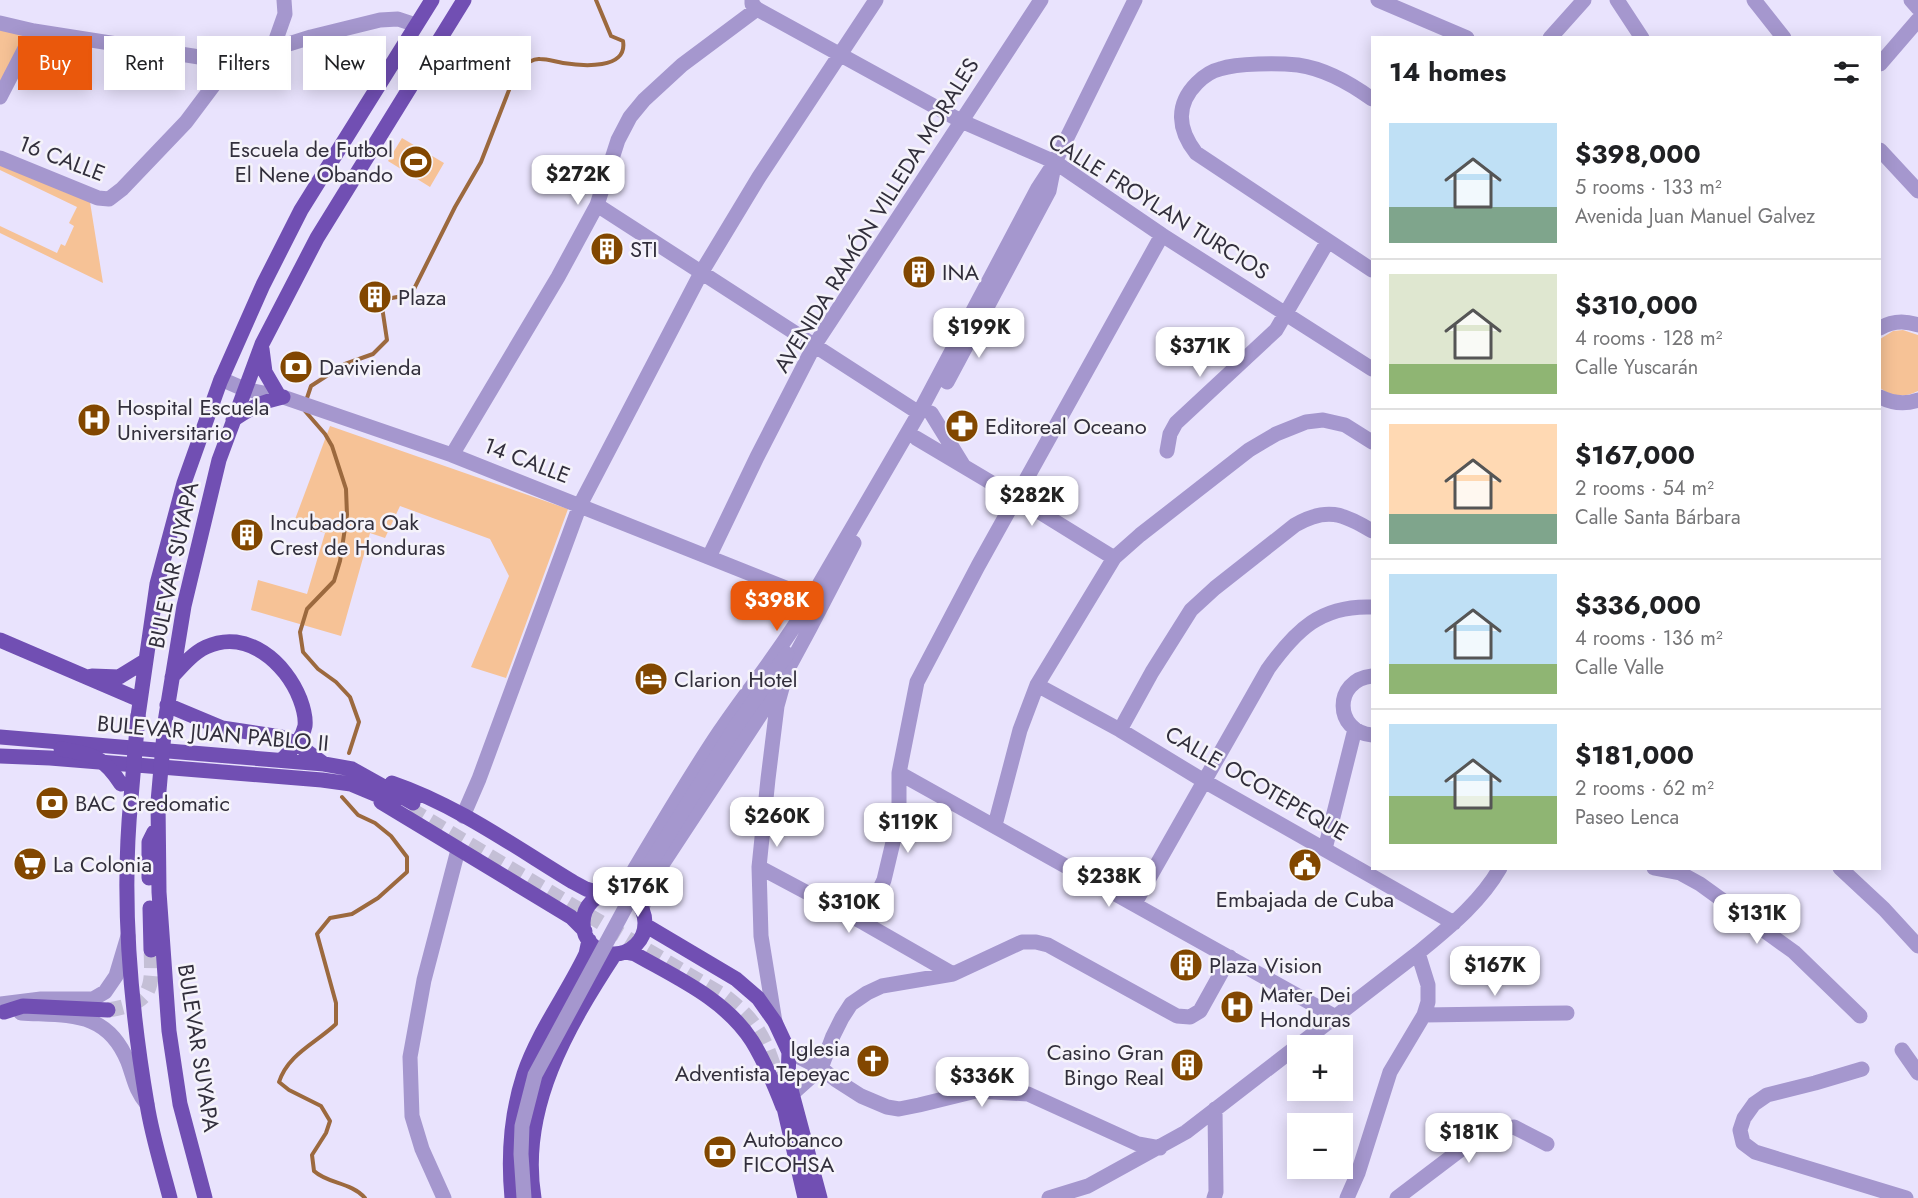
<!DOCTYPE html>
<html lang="en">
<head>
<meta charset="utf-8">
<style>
  :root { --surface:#fff; --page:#f2f2f2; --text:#202124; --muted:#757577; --line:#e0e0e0; --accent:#ea580c }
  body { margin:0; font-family:Jost,sans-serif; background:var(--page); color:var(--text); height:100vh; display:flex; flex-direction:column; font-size:22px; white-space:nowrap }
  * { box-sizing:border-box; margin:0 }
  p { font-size:20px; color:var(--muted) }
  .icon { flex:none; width:33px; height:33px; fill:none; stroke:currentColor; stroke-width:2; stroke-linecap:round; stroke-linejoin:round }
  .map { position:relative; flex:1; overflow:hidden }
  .panel { position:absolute; left:1371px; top:36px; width:510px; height:834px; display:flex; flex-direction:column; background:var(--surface); border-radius:0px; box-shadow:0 3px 15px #0003 }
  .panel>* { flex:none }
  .guide { position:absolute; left:18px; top:36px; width:570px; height:54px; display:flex; gap:12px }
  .buttons { position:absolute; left:1287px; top:1035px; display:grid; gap:12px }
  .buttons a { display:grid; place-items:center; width:66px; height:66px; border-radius:0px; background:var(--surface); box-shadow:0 3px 15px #0003; font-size:30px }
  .price { position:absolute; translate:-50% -51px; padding:0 14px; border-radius:12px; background:#fff; color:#222; font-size:20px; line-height:39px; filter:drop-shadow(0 2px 3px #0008) }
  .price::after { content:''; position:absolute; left:50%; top:36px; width:18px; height:14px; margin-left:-9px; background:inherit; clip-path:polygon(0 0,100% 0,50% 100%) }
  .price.selected { background:var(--accent); color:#fff }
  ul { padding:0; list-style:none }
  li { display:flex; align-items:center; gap:18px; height:150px; padding:0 18px }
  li+li { border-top:2px solid var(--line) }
  li span { display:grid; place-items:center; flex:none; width:168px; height:120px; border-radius:0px; color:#555 }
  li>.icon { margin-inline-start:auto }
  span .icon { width:72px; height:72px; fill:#fffc; stroke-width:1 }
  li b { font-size:26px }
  h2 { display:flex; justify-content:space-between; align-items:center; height:72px; padding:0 18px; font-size:26px }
  .tag { padding:0 21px; border-radius:0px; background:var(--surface); box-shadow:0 3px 15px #0003; font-size:21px; line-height:54px }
  .tag.selected { background:var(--accent); color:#fff }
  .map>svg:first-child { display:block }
  .green { fill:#f6c296 }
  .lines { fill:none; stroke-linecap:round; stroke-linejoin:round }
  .stream { stroke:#9c693e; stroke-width:4 }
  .major-tunnel { stroke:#c4bfd6; stroke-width:15; stroke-dasharray:15 8; stroke-linecap:butt }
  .minor { stroke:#a597ce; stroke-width:15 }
  .major { stroke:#714fb3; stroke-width:15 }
  .minor-bridge { stroke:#a597ce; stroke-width:15 }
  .major-bridge { stroke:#714fb3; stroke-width:15 }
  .labels { text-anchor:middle; stroke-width:5; stroke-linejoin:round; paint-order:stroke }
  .poi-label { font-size:22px; fill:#322f3c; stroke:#f5f3fa; text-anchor:start }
  .street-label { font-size:22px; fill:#322f3c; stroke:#f5f3fa }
</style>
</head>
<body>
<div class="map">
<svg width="1918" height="1198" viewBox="0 0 1918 1198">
  <rect width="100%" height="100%" fill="#e9e3fd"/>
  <!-- green -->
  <path class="green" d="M0 30 24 35 0 84Z
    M402 138 444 163 430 187 388 161Z
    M0 164 90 202 103 283 0 233V226L57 253 61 244 65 246 74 226 69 223 77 207 0 170Z
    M1903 330 1918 335V391C1904 398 1892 397 1880 388V339L1893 331Z
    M330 426 568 509 506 678 471 667 509 576 490 539 400 506 385 538 370 533 341 636 251 610 258 580 307 594 325 533 294 522Z"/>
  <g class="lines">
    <!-- stream -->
    <path class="stream" d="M306 401 311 386 345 364 373 354 387 340 381 300 408 295 413 291 455 207 481 162 516 72C523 67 531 58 540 59 548 59 556 62 563 63 582 66 628 70 623 41L611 36 596 0
      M305 411 325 434 332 446 346 489 347 515 340 561 334 581 307 609 300 632 303 652 318 669 336 682 350 697 359 722 349 753
      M342 797 358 815 375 823 391 836 407 857V872L378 898 352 914 330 918 317 934 336 1003V1024C316 1043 288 1054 279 1082L289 1090 321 1106 330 1121 326 1133 312 1155 314 1171C328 1184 351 1182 365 1198"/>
    <!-- major-tunnel -->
    <path class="major-tunnel" d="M410 809 726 997C758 1022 767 1042 778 1081
      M108 1010C151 1003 153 991 151 950"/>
    <!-- minor -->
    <path class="minor" d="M752 0V4L757 9 961 121 1055 162 1162 235 1372 369
      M1378 0 1467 38
      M1617 0 1642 38
      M1754 0 1784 38
      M1911 0 1918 8
      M0 23 34 31 231 62 311 37 380 20 398 19 416 25
      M1550 38 1584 0
      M273 48 285 14 284 0
      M1880 64 1918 20
      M0 97 34 31
      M1372 99C1350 83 1326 69 1298 65 1278 63 1238 63 1220 69 1211 71 1203 77 1197 83 1175 105 1178 130 1196 153L1372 270
      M1880 150 1918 191
      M0 158 98 198 109 199 122 189 186 122 231 62
      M597 205 919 413
      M1880 328C1892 321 1904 320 1918 325
      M221 379 244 389 283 397 452 455 811 598
      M947 382 1049 191 1053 171
      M1880 397C1892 403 1904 405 1918 400
      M931 413 963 465
      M916 438 1017 498 1114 558
      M1167 451 1170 434 1176 423 1276 330 1328 241
      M452 455 558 277 597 205 618 140 630 117 644 100 682 65 757 9
      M709 557 757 457 814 346 1041 0
      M1372 676C1333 680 1334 732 1372 735
      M1037 685 1120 730 1204 781 1454 923
      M1120 730 1152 672 1191 610 1215 588 1295 525C1326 507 1343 513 1372 531
      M899 773 1334 1016
      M463 816 479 779 580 505 701 273 759 177 876 0
      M995 825 1020 730 1037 685 1114 558 1140 535 1249 450 1276 434 1306 422 1323 420 1345 425 1372 442
      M1325 849 1355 729
      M759 867 864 923 953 974
      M1654 868 1680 873 1700 884 1794 952 1860 1016
      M1840 868 1884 909 1918 946
      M608 892 624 883 633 872C661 825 689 777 720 731 747 691 777 655 802 614L919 413 1038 188 1055 162 1135 0
      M1135 903 1268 669C1296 630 1321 605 1372 607
      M642 910 645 896 654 877 776 691 810 628 854 543
      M864 923 884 880 899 817V773L917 682 978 566 1162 235
      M0 1004 41 999H93L105 992 116 976 128 936
      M21 1013C69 1016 107 1010 128 1062 134 1078 135 1090 147 1104
      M1424 1015 1567 1013
      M775 1022 761 936 759 867 768 779 777 706 782 688
      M1902 1050 1918 1073
      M789 1052 821 1068 836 1080 861 1096 887 1107 899 1109 919 1105 976 1091 1028 1094 1138 1144 1160 1148
      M1862 1069 1815 1083 1767 1095 1754 1104 1744 1118 1740 1130 1743 1143 1755 1152 1906 1198
      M792 1094 821 1068 833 1036 842 1018 851 1004 867 993 882 986 953 974 1022 942H1036L1048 945 1177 1016 1190 1017 1200 1011 1230 957
      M444 1198 422 1149 412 1116 410 1057 424 980 458 850
      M1049 1198 1088 1186 1186 1132 1418 953C1448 928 1480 903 1500 868
      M1214 1198 1216 1192 1215 1109
      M1347 1198 1358 1173 1390 1072 1424 1015 1428 1002V985L1418 953
      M1397 1198 1480 1135 1514 1127 1547 1144"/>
    <!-- major -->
    <path class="major" d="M262 349 265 372 279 396
      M233 420C249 409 263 401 283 397
      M0 640 140 700
      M92 676 119 677 145 661
      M172 677C182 666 193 653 206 647 247 628 286 663 300 699 303 707 306 717 305 726 302 740 291 750 282 760
      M167 705 222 728 281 737 297 744 324 764
      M138 716 157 584 184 483 220 382 263 285 301 210 432 0
      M165 722 184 606 219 460 262 344 317 238 464 0
      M0 737 324 764 352 769 413 803
      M0 756 50 758 322 780 351 784 394 802
      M392 783C457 805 515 847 573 882L586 889 603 894
      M131 798C121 899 130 1004 147 1104 152 1136 162 1167 170 1198
      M158 802 159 892 169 1031 180 1104 205 1198
      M381 802 571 917 585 931
      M149 878V842L154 832
      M583 923a31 31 0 1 1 62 0a31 31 0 1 1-62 0Z
      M150 908 151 950
      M645 925 736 979 758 998 775 1022 789 1052 788 1078
      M625 952 635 954C677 978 725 999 752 1041 765 1062 774 1084 783 1107
      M4 1012 23 1006 108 1010
      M786 1071 820 1198
      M782 1099 805 1198
      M512 1198C508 1156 511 1114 524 1074 538 1032 567 994 586 954L589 940
      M534 1198C519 1108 568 1026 615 954"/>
    <!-- minor-bridge -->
    <path class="minor-bridge" d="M524 1198 521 1154 522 1126 535 1075 643 875 736 726 787 654"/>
    <!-- major-bridge -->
    <path class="major-bridge" d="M61 749C92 754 104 757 121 784
      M131 798 138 716
      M158 802 165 722"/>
  </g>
  <!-- icons -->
  <defs>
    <symbol id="stadium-disc" viewBox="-11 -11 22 22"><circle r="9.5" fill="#824700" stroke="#f5f3fa"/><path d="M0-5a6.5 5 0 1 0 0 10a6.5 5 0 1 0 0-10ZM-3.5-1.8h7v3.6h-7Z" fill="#fff"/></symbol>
    <symbol id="building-disc" viewBox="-11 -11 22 22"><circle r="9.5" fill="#824700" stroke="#f5f3fa"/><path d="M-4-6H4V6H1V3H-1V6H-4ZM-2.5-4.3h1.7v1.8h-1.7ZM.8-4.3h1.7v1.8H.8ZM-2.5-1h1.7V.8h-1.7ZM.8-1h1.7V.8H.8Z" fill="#fff"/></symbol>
    <symbol id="bank-disc" viewBox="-11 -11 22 22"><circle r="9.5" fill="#824700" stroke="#f5f3fa"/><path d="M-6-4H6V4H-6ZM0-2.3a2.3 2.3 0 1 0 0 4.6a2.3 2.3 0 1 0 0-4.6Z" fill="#fff"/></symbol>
    <symbol id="hospital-disc" viewBox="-11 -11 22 22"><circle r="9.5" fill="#824700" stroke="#f5f3fa"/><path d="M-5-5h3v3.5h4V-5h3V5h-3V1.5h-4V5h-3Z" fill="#fff"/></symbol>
    <symbol id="pharmacy-disc" viewBox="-11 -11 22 22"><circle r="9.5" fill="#824700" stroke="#f5f3fa"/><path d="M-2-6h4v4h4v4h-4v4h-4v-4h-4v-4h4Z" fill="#fff"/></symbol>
    <symbol id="hotel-disc" viewBox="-11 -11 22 22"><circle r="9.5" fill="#824700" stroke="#f5f3fa"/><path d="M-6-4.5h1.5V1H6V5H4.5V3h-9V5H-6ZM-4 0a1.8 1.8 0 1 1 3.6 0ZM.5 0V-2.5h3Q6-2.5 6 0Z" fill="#fff"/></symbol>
    <symbol id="supermarket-disc" viewBox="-11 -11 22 22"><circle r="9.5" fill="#824700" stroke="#f5f3fa"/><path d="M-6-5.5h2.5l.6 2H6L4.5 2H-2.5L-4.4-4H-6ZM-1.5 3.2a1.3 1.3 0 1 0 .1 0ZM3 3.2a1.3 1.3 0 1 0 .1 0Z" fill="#fff"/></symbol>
    <symbol id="civic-disc" viewBox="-11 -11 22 22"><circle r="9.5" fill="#824700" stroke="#f5f3fa"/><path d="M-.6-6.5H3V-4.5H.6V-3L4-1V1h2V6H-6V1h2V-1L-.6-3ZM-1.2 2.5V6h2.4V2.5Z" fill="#fff"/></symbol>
    <symbol id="church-disc" viewBox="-11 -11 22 22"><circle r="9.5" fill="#824700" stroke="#f5f3fa"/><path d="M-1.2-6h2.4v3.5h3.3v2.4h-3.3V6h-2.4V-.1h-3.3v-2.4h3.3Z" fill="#fff"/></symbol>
  </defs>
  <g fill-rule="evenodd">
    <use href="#stadium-disc" x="397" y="143" width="38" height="38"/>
    <use href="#building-disc" x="588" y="230" width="38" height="38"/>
    <use href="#building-disc" x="900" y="253" width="38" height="38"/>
    <use href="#building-disc" x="356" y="278" width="38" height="38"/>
    <use href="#bank-disc" x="277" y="348" width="38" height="38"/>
    <use href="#hospital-disc" x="75" y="401" width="38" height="38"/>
    <use href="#pharmacy-disc" x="943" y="407" width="38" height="38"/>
    <use href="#building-disc" x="228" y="516" width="38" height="38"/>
    <use href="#hotel-disc" x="632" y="660" width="38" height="38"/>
    <use href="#bank-disc" x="33" y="784" width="38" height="38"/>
    <use href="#supermarket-disc" x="11" y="845" width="38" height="38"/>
    <use href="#civic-disc" x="1286" y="846" width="38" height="38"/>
    <use href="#building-disc" x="1167" y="946" width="38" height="38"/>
    <use href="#hospital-disc" x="1218" y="988" width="38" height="38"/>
    <use href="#church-disc" x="854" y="1042" width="38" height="38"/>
    <use href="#building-disc" x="1168" y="1046" width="38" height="38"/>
    <use href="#bank-disc" x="701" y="1133" width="38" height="38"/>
  </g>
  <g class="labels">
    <!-- poi labels -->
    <g class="poi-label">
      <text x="393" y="157" text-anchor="end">Escuela de Futbol<tspan x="393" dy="25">El Nene Obando</tspan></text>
      <text x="630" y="257">STI</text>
      <text x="942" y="280">INA</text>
      <text x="398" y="305">Plaza</text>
      <text x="319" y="375">Davivienda</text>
      <text x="117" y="415">Hospital Escuela<tspan x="117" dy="25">Universitario</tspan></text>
      <text x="985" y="434">Editoreal Oceano</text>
      <text x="270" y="530">Incubadora Oak<tspan x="270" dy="25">Crest de Honduras</tspan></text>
      <text x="674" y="687">Clarion Hotel</text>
      <text x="75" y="811">BAC Credomatic</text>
      <text x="53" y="872">La Colonia</text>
      <text x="1305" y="907" text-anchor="middle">Embajada de Cuba</text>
      <text x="1209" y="973">Plaza Vision</text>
      <text x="1260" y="1002">Mater Dei<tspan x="1260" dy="25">Honduras</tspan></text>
      <text x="850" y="1056" text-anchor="end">Iglesia<tspan x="850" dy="25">Adventista Tepeyac</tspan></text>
      <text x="1164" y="1060" text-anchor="end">Casino Gran<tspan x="1164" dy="25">Bingo Real</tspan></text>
      <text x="743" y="1147">Autobanco<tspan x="743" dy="25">FICOHSA</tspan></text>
    </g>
    <!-- street labels -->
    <g class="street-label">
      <text transform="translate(62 158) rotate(21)" y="8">16 CALLE</text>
      <text transform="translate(1159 206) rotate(32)" y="8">CALLE FROYLAN TURCIOS</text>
      <text transform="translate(876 215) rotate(-58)" y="8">AVENIDA RAMÓN VILLEDA MORALES</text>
      <text transform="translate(527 460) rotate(21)" y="8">14 CALLE</text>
      <text transform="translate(173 565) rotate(-78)" y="8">BULEVAR SUYAPA</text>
      <text transform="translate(213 733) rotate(5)" y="8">BULEVAR JUAN PABLO II</text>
      <text transform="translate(1257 783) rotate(30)" y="8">CALLE OCOTEPEQUE</text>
      <text transform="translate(199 1048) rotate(81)" y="8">BULEVAR SUYAPA</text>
    </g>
  </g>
</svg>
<div class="buttons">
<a>+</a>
<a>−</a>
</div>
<b class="price" style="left:578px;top:206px">$272K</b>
<b class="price" style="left:979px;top:359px">$199K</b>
<b class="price" style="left:1200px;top:378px">$371K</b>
<b class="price" style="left:1032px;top:527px">$282K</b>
<b class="price selected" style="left:777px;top:632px">$398K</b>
<b class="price" style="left:777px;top:848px">$260K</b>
<b class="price" style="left:908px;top:854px">$119K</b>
<b class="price" style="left:1109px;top:908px">$238K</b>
<b class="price" style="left:638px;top:918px">$176K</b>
<b class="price" style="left:849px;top:934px">$310K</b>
<b class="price" style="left:1757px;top:945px">$131K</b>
<b class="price" style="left:1495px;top:997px">$167K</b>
<b class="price" style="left:982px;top:1108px">$336K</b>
<b class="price" style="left:1469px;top:1164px">$181K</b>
<div class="guide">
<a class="tag selected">Buy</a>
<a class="tag">Rent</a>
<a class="tag">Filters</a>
<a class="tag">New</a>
<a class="tag">Apartment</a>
</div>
<section class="panel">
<h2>14 homes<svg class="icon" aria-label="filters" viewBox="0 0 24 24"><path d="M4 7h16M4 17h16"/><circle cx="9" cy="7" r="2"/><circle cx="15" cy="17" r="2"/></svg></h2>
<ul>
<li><span style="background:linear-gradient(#bfe0f5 70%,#7fa58c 0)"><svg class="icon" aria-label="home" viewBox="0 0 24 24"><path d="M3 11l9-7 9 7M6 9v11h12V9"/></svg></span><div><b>$398,000</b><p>5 rooms · 133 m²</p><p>Avenida Juan Manuel Galvez</p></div></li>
<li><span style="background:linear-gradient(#dfe7d0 75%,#8fb573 0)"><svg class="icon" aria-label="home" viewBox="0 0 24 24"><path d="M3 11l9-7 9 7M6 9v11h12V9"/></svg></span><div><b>$310,000</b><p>4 rooms · 128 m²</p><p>Calle Yuscarán</p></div></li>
<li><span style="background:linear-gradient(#ffd9b3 75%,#7fa58c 0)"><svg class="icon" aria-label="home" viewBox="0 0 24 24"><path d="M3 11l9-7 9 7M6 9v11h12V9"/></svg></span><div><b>$167,000</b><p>2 rooms · 54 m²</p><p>Calle Santa Bárbara</p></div></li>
<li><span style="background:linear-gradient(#bfe0f5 75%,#8fb573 0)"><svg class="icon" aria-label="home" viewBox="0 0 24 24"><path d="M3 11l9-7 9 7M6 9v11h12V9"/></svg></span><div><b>$336,000</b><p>4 rooms · 136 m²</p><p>Calle Valle</p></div></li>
<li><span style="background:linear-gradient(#bfe0f5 60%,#8fb573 0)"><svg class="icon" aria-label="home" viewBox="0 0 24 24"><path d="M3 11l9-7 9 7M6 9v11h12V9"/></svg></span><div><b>$181,000</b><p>2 rooms · 62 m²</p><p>Paseo Lenca</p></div></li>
</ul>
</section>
</div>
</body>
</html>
